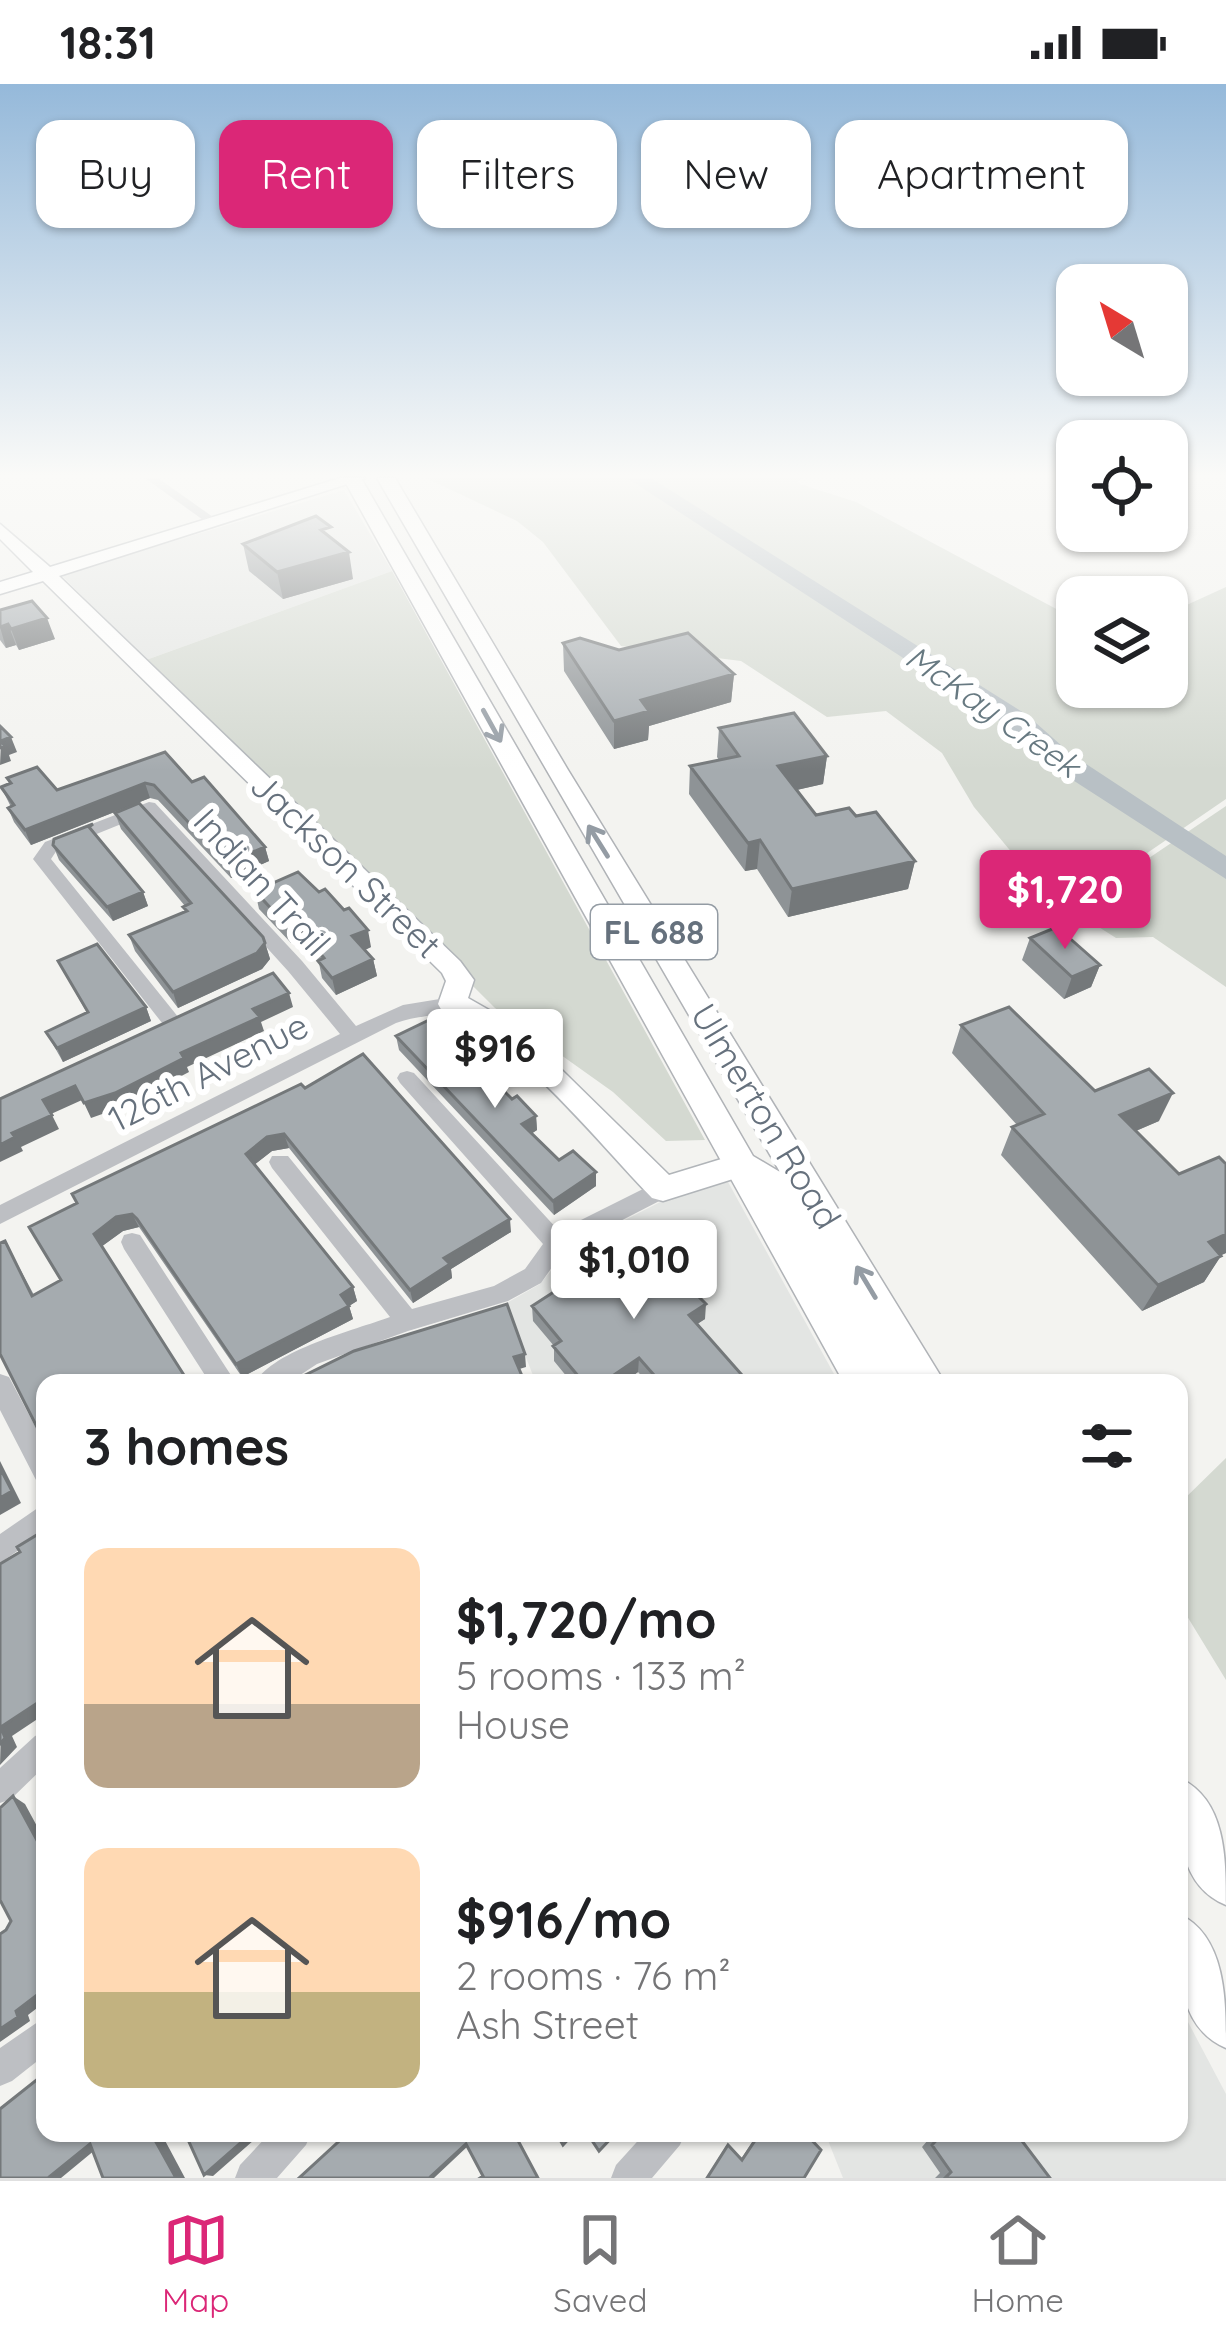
<!DOCTYPE html>
<html lang="en">
<head>
<meta charset="utf-8">
<style>
  :root { --surface:#fff; --page:#f6f6f6; --text:#202124; --muted:#757577; --line:#e0e0e0; --accent:#db2777 }
  body { margin:0; font-family:Quicksand,sans-serif; background:var(--page); color:var(--text); height:100vh; display:flex; flex-direction:column; font-size:45px; white-space:nowrap }
  * { box-sizing:border-box; margin:0 }
  p { font-size:39px; color:var(--muted) }
  .icon { flex:none; width:66px; height:66px; fill:none; stroke:currentColor; stroke-width:2; stroke-linecap:round; stroke-linejoin:round }
  .map { position:relative; flex:1; overflow:hidden }
  .drawer { position:absolute; left:36px; top:1290px; width:1152px; height:768px; display:flex; flex-direction:column; background:var(--surface); border-radius:24px; box-shadow:0 3px 9px #0004 }
  .drawer>* { flex:none }
  .guide { position:absolute; left:36px; top:36px; width:1155px; height:108px; display:flex; gap:24px }
  .needle { width:78px; rotate:322deg }
  .tools { position:absolute; left:1056px; top:180px; display:grid; gap:24px }
  .tools a { display:grid; place-items:center; width:132px; height:132px; border-radius:24px; background:var(--surface); box-shadow:0 3px 9px #0004; font-size:60px }
  .price { position:absolute; translate:-50% -102px; padding:0 27px; border-radius:12px; background:#fff; color:#222; font-size:39px; line-height:78px; filter:drop-shadow(0 3px 6px #0008) }
  .price::after { content:''; position:absolute; left:50%; top:72px; width:36px; height:27px; margin-left:-18px; background:inherit; clip-path:polygon(0 0,100% 0,50% 100%) }
  .price.on { background:var(--accent); color:#fff }
  ul { padding:0; list-style:none }
  li { display:flex; align-items:center; gap:36px; height:300px; padding:0 48px }
  li span { display:grid; place-items:center; flex:none; width:336px; height:240px; border-radius:24px; color:#555 }
  li>.icon { margin-inline-start:auto }
  span .icon { width:144px; height:144px; fill:#fffc; stroke-width:1 }
  li b { font-size:51px }
  h2 { display:flex; justify-content:space-between; align-items:center; height:144px; padding:0 48px; font-size:51px }
  .pill { padding:0 42px; border-radius:24px; background:var(--surface); box-shadow:0 3px 9px #0004; font-size:42px; line-height:108px }
  .pill.on { background:var(--accent); color:#fff }
  .status { display:flex; justify-content:space-between; align-items:center; height:84px; padding:0 60px; background:var(--surface); direction:ltr }
  .status svg { height:33px; fill:currentColor }
  .tabs { display:flex; justify-content:space-around; align-items:center; height:168px; border-top:3px solid var(--line); background:var(--surface); font-size:33px; color:var(--muted) }
  .tabs a { display:grid; justify-items:center; gap:6px }
  .tabs .on { color:var(--accent) }
  .map>svg:first-child { display:block }
  .built { fill:#e3e5e3 }
  .green { fill:#d4d9d1 }
  .lines { fill:none; stroke-linecap:round; stroke-linejoin:round }
  .river { fill:#b8c0c5; fill-rule:evenodd }
  .secondary-casing { stroke:#b1b5b9; stroke-width:3 }
  .primary-casing { stroke:#b0b3b7; stroke-width:3 }
  .street { fill:#bdbfc3; fill-rule:evenodd }
  .secondary { fill:#fff; fill-rule:evenodd }
  .primary { fill:#fff; fill-rule:evenodd }
  .wall { fill:#8e9396 }
  .shaded-wall { fill:#74787a }
  .building { fill:#a5abaf; stroke:#74787a; stroke-width:3 }
  .oneway { stroke:#949ca4 }
  .labels { text-anchor:middle; stroke-width:12; stroke-linejoin:round; paint-order:stroke }
  .far-water-label { font-size:33px; font-style:italic; fill:#677981; stroke:#fff }
  .shield { fill:#fff; stroke:#949ca4; stroke-width:3 }
  .shield-label { font-size:33px; font-weight:bold; fill:#66717d }
  .street-label { font-size:36px; fill:#66717d; stroke:#fff }
</style>
</head>
<body>
<div class="status"><b>18:31</b><svg viewBox="0 0 49 12"><path d="M0 12V9h3v3zM5 12V6h3v6zM10 12V3h3v9zM15 12V0h3v12zM26 1h20v11H26zM47 4h2v5h-2z"/></svg></div>
<div class="map">
<svg width="1226" height="2094" viewBox="0 0 1226 2094">
  <rect width="100%" height="100%" fill="#f3f3f0"/>
  <!-- built -->
  <path class="built" d="M344 406 392 487 146 576 61 491Z
    M728 1098 839 1299H536L505 1220 540 1200 570 1164 670 1113Z
    M1179 1921 1226 2010V2094H843L825 2049H1179Z"/>
  <!-- green -->
  <path class="green" d="M426 394H802L797 399 856 418 1077 536V603H1167V530L1226 503V715L1061 828 974 723 942 669 886 627 827 633 741 577 621 562 543 458 517 437Z
    M392 487 705 1056 666 1057 613 1008 495 924 146 576Z
    M1226 722V903L1153 853 1116 854 1072 826Z
    M1226 1374V1596L1179 1519V1420Z"/>
  <g class="lines">
    <!-- river -->
    <path class="river" d="M627 394H651L1027 631 1071 670 1226 772V795L1051 682 1009 643Z"/>
    <defs>
      <path id="secondary" d="M340 394H366L59 492 460 877 474 896 468 914 517 942 669 1091 741 1069 752 1073 756 1081 752 1089 663 1117 652 1114C601 1062 509 946 442 927L438 920 446 897 442 889 43 497 0 510V498L33 488 0 455V440L50 483Z"/>
      <path id="primary" d="M343 394H361L753 1072 780 1088 377 394H395L568 686 945 1299H844Z
        M1179 1694C1226 1715 1226 1774 1226 1821 1175 1800 1179 1740 1179 1694Z
        M1179 1830C1226 1852 1226 1916 1226 1964 1174 1942 1179 1878 1179 1830Z"/>
    </defs>
    <!-- secondary casing -->
    <use href="#secondary" class="secondary-casing"/>
    <!-- primary casing -->
    <use href="#primary" class="primary-casing"/>
    <!-- street -->
    <path class="street" d="M145 394H158L220 438 210 441Z
      M149 718 155 719 302 877 356 942 403 921 452 913 462 920C446 933 416 931 396 939L0 1140V1121L340 950 288 887 146 730 57 766 51 775 183 939 173 946 166 944 33 775 45 758Z
      M407 987 414 989 559 1147 655 1099H671L674 1105 671 1111 564 1166 541 1199 508 1217 408 1247 317 1280 288 1299H255C273 1266 355 1246 390 1233L272 1084 269 1078 272 1072H288L412 1225 494 1202 525 1185 543 1160 400 999 397 994 400 989Z
      M132 1149 140 1151 236 1299H210L124 1165 121 1158 124 1151Z
      M0 1290 9 1293 45 1361V1399L36 1396 0 1326Z
      M45 1419V1448L0 1479V1450Z
      M45 1647V1682L11 1715 0 1719V1684L35 1652Z
      M45 1933V1971L12 1997 0 2002V1964Z
      M270 2049H311L306 2061 277 2094H235L240 2081Z
      M645 2049H685L680 2061 652 2094H611L616 2081Z"/>
    <!-- secondary -->
    <use href="#secondary" class="secondary"/>
    <!-- primary -->
    <use href="#primary" class="primary"/>
  </g>
  <!-- wall -->
  <path class="wall" d="M243 460 353 495 283 515 249 487Z
    M0 526 55 555 19 566 16 561 6 564 0 556Z
    M563 559 619 566 734 590 731 618 649 642 648 656 614 665 564 587Z
    M719 644 827 672 823 700 796 706 816 731 856 732 915 777 908 805 788 833 757 785 745 787 689 710 690 682 719 676 717 673Z
    M165 668 192 698 265 763 269 777 231 794 158 716 150 714 31 761 14 738 8 724 11 723 1 703 9 700 7 694 57 706Z
    M115 729 265 859 270 875 262 885 178 924 135 867 129 851 185 828 183 823 185 822 121 745Z
    M98 754 143 808 148 822 113 837 59 776 53 761Z
    M255 807 371 863 365 866 373 875 377 892 336 911 322 894 319 879 299 855 291 859 259 825Z
    M1030 854 1100 881 1091 903 1064 915 1022 876Z
    M58 877 146 923 151 937 63 978 46 948 87 929Z
    M961 941 1159 1037 1136 1047 1179 1090 1226 1080V1169L1221 1171 1204 1198 1142 1227 1001 1071 1012 1043 1017 1041 952 969Z
    M396 952 482 991 536 1032 537 1046 531 1050 559 1076 596 1102 554 1131 399 966Z
    M305 1004 511 1148 451 1185 452 1194 413 1219 289 1064 272 1067 254 1081 353 1203 357 1217 349 1222 353 1235 242 1293 139 1143 123 1147 102 1162 0 1270 5 1157 34 1211 61 1196 29 1143Z
    M532 1222 705 1235 697 1240 749 1299H648L638 1288 623 1299H572L554 1277V1262L533 1237Z
    M758 2049H770L776 2055 779 2049H805L804 2094H706L726 2062 728 2061 741 2075Z
    M934 2049H1016L1050 2094H935L940 2089 922 2063Z"/>
  <!-- shaded-wall -->
  <path class="shaded-wall" d="M349 468 353 495 283 515 277 488Z
    M47 534 55 555 19 566 11 545Z
    M8 540 16 561 6 564 0 543Z
    M734 590 731 618 649 642 648 656 614 665V637L641 616Z
    M11 653 17 668 9 671 11 677 0 681 1 657Z
    M827 672 823 700 775 711 778 682Z
    M145 699 150 714 31 761 25 746Z
    M760 756 757 785 745 787 748 759Z
    M265 763 269 777 231 794 226 779Z
    M915 777 908 805 788 833 792 805Z
    M143 808 148 822 113 837 107 823Z
    M295 838 299 855 291 859 287 842Z
    M368 846 371 863 356 870 352 852Z
    M265 859 270 875 262 885 178 924 173 908Z
    M373 875 377 892 336 911 332 894Z
    M1100 881 1091 903 1064 915 1072 893Z
    M289 909 293 923 261 938 264 947 187 983 189 988 122 1023 91 1034 84 1019 253 925Z
    M146 923 151 937 63 978 57 964Z
    M75 1002 82 1016 51 1030 43 1016Z
    M1173 1009 1159 1037 1107 1059 1120 1031Z
    M52 1031 59 1045 21 1063 23 1067 0 1078V1061L12 1049Z
    M536 1032 537 1046 523 1055 522 1040Z
    M284 1050 289 1064 272 1067 250 1084 246 1070 267 1053Z
    M596 1088V1102L554 1131 553 1117Z
    M132 1130 139 1143 123 1147 101 1163 94 1150 116 1133Z
    M510 1135 511 1148 451 1185 452 1194 413 1219 410 1206 444 1174Z
    M1226 1150V1169L1192 1185 1209 1158Z
    M1221 1172 1204 1198 1142 1227 1158 1201Z
    M353 1203 357 1217 349 1222 353 1235 242 1293 236 1280Z
    M706 1220 705 1235 688 1246 689 1231Z
    M525 1270 526 1283 516 1286 514 1273Z
    M639 1274 638 1288 623 1299H605Z
    M0 1377 21 1419 0 1431Z
    M45 1614V1630L12 1652 17 1663 0 1681 1 1643Z
    M13 1712 25 1720 45 1757V1771Z
    M45 1905V1918L28 1931 30 1937 0 1958V1945L16 1927Z
    M151 2049H161L185 2094H176Z
    M252 2049H262L213 2092 204 2091Z
    M90 2060 101 2061 61 2094H48Z
    M466 2060 469 2061 434 2094H429Z"/>
  <!-- building -->
  <path class="building" d="M316 432 331 443 321 446 349 468 277 488 243 460Z
    M32 517 47 534 11 545 8 540 0 543V526Z
    M688 549 734 590 641 616 649 627 614 637 563 559 580 554 619 566Z
    M794 629 827 672 778 682 816 731 849 724 856 732 876 728 915 777 792 805 760 756 748 759 690 682 739 672 719 644Z
    M0 642 11 653 1 657 5 662 0 664Z
    M165 668 192 698 204 693 265 763 226 779 154 701 145 699 25 746 8 724 14 721 1 703 11 699 7 694 37 683 57 706Z
    M139 719 263 853 265 859 257 869 173 908 129 851 187 827 183 823 191 819 115 729Z
    M93 740 89 743 143 808 107 823 53 761 54 755Z
    M298 788 319 808 325 805 344 826 349 824 368 846 352 852 373 875 332 894 318 877 324 874 295 838 287 842 255 807Z
    M1057 843 1100 881 1072 893 1030 854Z
    M97 860 146 923 57 964 46 948 88 928 58 877Z
    M273 889 289 909 253 925 260 933 181 969 184 974 115 1009 84 1019 75 1002 43 1016 52 1031 12 1049 15 1053 0 1061V1015Z
    M1009 923 1095 1007 1149 985 1173 1009 1120 1031 1179 1090 1219 1073 1226 1080V1150L1209 1158 1221 1172 1158 1201 1012 1043 1044 1030 961 941Z
    M431 935 482 991 486 989 512 1015 517 1012 536 1032 522 1040 559 1076 573 1067 596 1088 553 1117 396 952Z
    M363 970 510 1135 444 1174 450 1180 410 1206 284 1050 267 1053 246 1070 353 1203 341 1211 349 1222 236 1280 137 1135 132 1130 116 1133 94 1150 189 1299H45V1359L0 1270V1159L5 1157 32 1212 61 1196 29 1143 77 1119 72 1110 301 1000 305 1004Z
    M639 1153 706 1220 689 1231 749 1299H661L639 1274 605 1297 606 1299H584L553 1262 561 1257 532 1222Z
    M507 1220 525 1270 514 1273 525 1299H289L354 1267Z
    M0 1384 12 1407 0 1414Z
    M45 1446V1614L1 1643 5 1654 0 1660V1480L20 1468 17 1463Z
    M13 1712 45 1771V1905L16 1927 18 1933 0 1945V1850L6 1846 11 1837 0 1816V1724Z
    M44 1990 45 2049H151L176 2094H103L90 2060 48 2094H0V2025Z
    M185 2049H252L204 2091Z
    M348 2049H514L538 2094H480L483 2092 466 2060 429 2094H299Z
    M556 2049H574L563 2061Z
    M587 2049H616L599 2067Z
    M760 2049H770L777 2056 782 2049H805L821 2066 804 2094H707L728 2061 742 2076Z
    M943 2049H1016L1050 2094H945L951 2088 932 2061Z"/>
  <!-- one-way arrows -->
  <defs><path id="oneway-shaft" d="M-6 0H5M1.5-3L5.5 0L1.5 3" fill="none" stroke-width="1.6" stroke-linecap="round" stroke-linejoin="round" transform="scale(3)"/></defs>
  <g class="oneway">
    <use href="#oneway-shaft" transform="translate(492 642) rotate(61)"/>
    <use href="#oneway-shaft" transform="translate(598 757) rotate(-122)"/>
    <use href="#oneway-shaft" transform="translate(866 1198) rotate(-121)"/>
  </g>
  <!-- sky -->
  <linearGradient id="sky" x2="0" y2="1"><stop stop-color="#95b9da"/><stop offset="0.57" stop-color="#fafaf8"/><stop offset="1" stop-color="#fafaf8" stop-opacity="0"/></linearGradient>
  <rect width="1226" height="687" fill="url(#sky)"/>
  <g class="labels">
    <!-- far-water labels -->
    <g class="far-water-label">
      <text transform="translate(993 627) rotate(35)" y="12">McKay Creek</text>
    </g>
    <!-- shield labels -->
    <rect class="shield" x="591" y="821" width="126" height="54" rx="9"/>
    <g class="shield-label">
      <text x="654" y="860">FL 688</text>
    </g>
    <!-- street labels -->
    <g class="street-label">
      <text transform="translate(346 781) rotate(44)" y="13">Jackson Street</text>
      <text transform="translate(262 798) rotate(48)" y="13">Indian Trail</text>
      <text transform="translate(208 988) rotate(-27)" y="13">126th Avenue</text>
      <text transform="translate(766 1032) rotate(59)" y="13">Ulmerton Road</text>
    </g>
  </g>
</svg>
<div class="tools">
<a><svg class="needle" viewBox="-14 -14 28 28"><path d="M0-13l5 13h-10z" fill="#e53935"/><path d="M0 13l5-13h-10z" fill="#757577"/></svg></a>
<a><svg class="icon" aria-label="locate" viewBox="0 0 24 24"><circle cx="12" cy="12" r="6"/><path d="M12 2v4M12 18v4M2 12h4M18 12h4"/></svg></a>
<a><svg class="icon" aria-label="layers" viewBox="0 0 24 24"><path d="M12 4l9 5-9 5-9-5zM3 14l9 5 9-5"/></svg></a>
</div>
<b class="price on" style="left:1065px;top:868px">$1,720</b>
<b class="price" style="left:495px;top:1027px">$916</b>
<b class="price" style="left:634px;top:1238px">$1,010</b>
<div class="guide">
<a class="pill">Buy</a>
<a class="pill on">Rent</a>
<a class="pill">Filters</a>
<a class="pill">New</a>
<a class="pill">Apartment</a>
</div>
<section class="drawer">
<h2>3 homes<svg class="icon" aria-label="filters" viewBox="0 0 24 24"><path d="M4 7h16M4 17h16"/><circle cx="9" cy="7" r="2"/><circle cx="15" cy="17" r="2"/></svg></h2>
<ul>
<li><span style="background:linear-gradient(#ffd9b3 65%,#b9a48a 0)"><svg class="icon" aria-label="home" viewBox="0 0 24 24"><path d="M3 11l9-7 9 7M6 9v11h12V9"/></svg></span><div><b>$1,720/mo</b><p>5 rooms · 133 m²</p><p>House</p></div></li>
<li><span style="background:linear-gradient(#ffd9b3 60%,#c2b280 0)"><svg class="icon" aria-label="home" viewBox="0 0 24 24"><path d="M3 11l9-7 9 7M6 9v11h12V9"/></svg></span><div><b>$916/mo</b><p>2 rooms · 76 m²</p><p>Ash Street</p></div></li>
</ul>
</section>
</div>
<nav class="tabs">
<a class="on"><svg class="icon" aria-label="map" viewBox="0 0 24 24"><path d="M3 6l6-2 6 2 6-2v14l-6 2-6-2-6 2zM9 4v14M15 6v14"/></svg>Map</a>
<a><svg class="icon" aria-label="saved" viewBox="0 0 24 24"><path d="M7 4h10v16l-5-4-5 4z"/></svg>Saved</a>
<a><svg class="icon" aria-label="home" viewBox="0 0 24 24"><path d="M3 11l9-7 9 7M6 9v11h12V9"/></svg>Home</a>
</nav>
</body>
</html>
